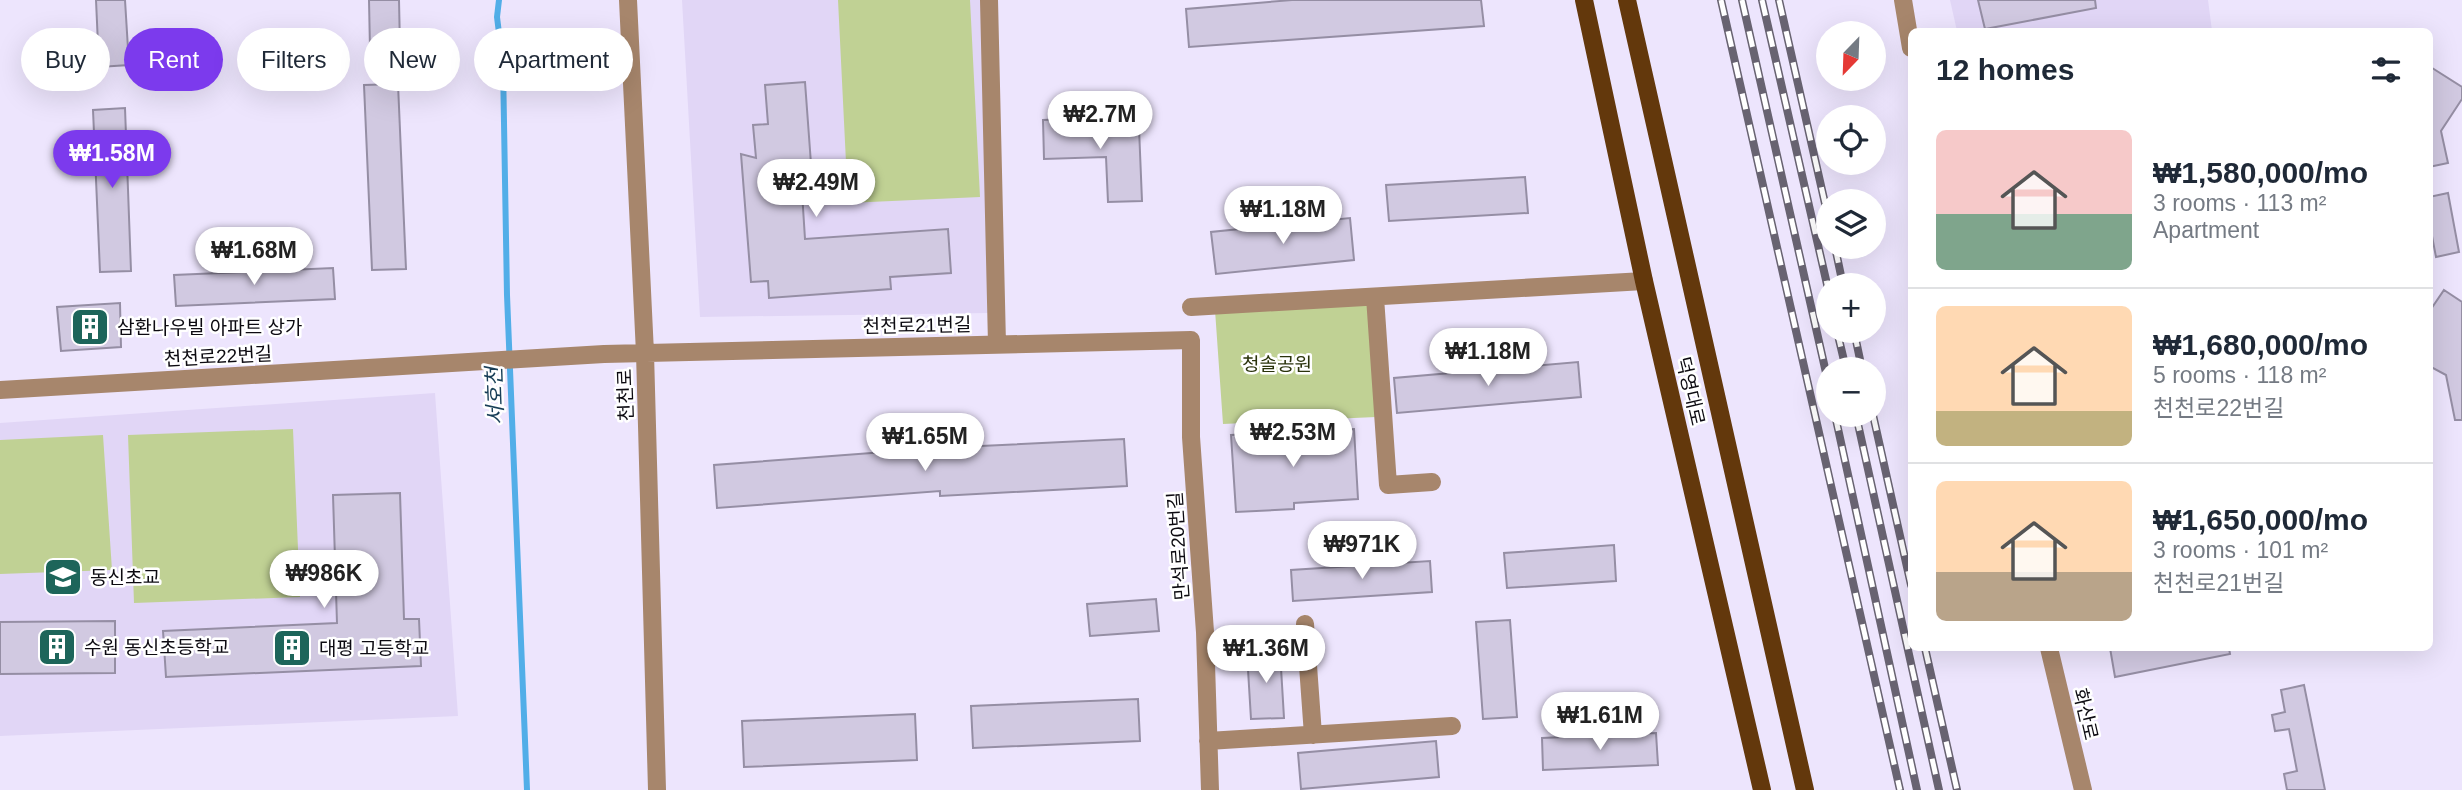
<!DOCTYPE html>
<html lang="en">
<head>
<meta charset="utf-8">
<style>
  :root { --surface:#fff; --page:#f6f6f7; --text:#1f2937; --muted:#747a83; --line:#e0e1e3; --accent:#7c3aed }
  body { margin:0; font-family:Arial,"Noto Sans KR",sans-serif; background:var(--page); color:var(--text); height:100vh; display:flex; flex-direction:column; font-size:26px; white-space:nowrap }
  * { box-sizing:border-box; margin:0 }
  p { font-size:23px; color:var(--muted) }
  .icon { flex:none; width:38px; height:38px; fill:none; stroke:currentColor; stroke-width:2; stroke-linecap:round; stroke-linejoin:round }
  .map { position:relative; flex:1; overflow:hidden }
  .details { position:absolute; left:1908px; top:28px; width:525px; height:623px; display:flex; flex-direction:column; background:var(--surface); border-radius:10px; box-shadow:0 7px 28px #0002 }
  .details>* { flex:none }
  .banner { position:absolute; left:21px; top:28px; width:665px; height:63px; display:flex; gap:14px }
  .needle { width:46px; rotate:203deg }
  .buttons { position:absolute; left:1816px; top:21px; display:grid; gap:14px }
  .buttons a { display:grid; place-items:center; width:70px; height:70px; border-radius:50%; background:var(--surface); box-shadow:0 7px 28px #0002; font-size:35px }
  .price { position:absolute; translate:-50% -60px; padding:0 16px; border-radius:24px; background:#fff; color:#222; font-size:23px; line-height:46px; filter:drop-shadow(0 2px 4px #0008) }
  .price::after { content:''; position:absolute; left:50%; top:42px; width:21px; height:16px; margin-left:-10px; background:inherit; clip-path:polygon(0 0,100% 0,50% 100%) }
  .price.selected { background:var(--accent); color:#fff }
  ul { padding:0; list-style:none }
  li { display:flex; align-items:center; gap:21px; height:175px; padding:0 28px }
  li+li { border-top:2px solid var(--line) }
  li span { display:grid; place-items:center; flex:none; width:196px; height:140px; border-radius:10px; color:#555 }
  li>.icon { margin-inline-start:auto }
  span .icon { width:84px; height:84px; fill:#fffc; stroke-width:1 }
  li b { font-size:30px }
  h2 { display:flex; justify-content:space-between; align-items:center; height:84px; padding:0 28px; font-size:30px }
  .chip { padding:0 24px; border-radius:32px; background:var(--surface); box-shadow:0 7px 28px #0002; font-size:24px; line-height:63px }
  .chip.selected { background:var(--accent); color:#fff }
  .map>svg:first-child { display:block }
  .built { fill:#e1d6f6 }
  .green { fill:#c0d194 }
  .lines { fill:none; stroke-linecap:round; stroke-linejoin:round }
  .stream { stroke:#52aee8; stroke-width:6 }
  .building { fill:#d1c9e1; stroke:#958ea4; stroke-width:2 }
  .minor { stroke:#a7866c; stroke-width:18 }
  .major { stroke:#63380c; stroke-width:18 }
  .rail-casing { stroke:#686371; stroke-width:8 }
  .rail { stroke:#fff; stroke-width:5; stroke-dasharray:16; stroke-linecap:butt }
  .labels { text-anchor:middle; stroke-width:5; stroke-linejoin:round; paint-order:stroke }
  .street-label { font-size:19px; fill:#0c0a11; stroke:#fff }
  .poi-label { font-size:19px; fill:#0c0a11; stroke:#fff; text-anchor:start }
  .park-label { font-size:19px; fill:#2a330b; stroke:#fff }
  .water-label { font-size:21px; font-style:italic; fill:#183e57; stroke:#fff }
</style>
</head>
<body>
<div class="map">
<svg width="2462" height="790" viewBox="0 0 2462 790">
  <rect width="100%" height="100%" fill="#ede5fd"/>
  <!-- built -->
  <path class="built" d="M682 0H981L988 313 700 317Z
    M1950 0H2208L2212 31H1957Z
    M435 393 458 716 0 736V423Z"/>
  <!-- green -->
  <path class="green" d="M838 0H970L980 197 848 203Z
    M1372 302 1376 417 1223 424 1215 310Z
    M293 429 300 597 134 603 128 435Z
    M103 435 112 570 0 574V440Z"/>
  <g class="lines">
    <!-- stream -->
    <path class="stream" d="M499 0 497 17 503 65 507 295 527 790"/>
  </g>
  <!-- building -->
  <path class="building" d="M96 0H125L129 65 99 67Z
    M369 0H399L400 48 370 49Z
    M1292 0H1481L1484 26 1189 47 1186 9Z
    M1978 0H2095L2096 8 1985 29Z
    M2429 66 2462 87V99L2441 131 2448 163 2429 167Z
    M805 82 813 191 802 192 805 239 948 229 951 273 890 277 891 289 769 298 768 281 751 282 741 154 756 158 753 125 768 124 765 85Z
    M398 84 406 269 372 270 364 85Z
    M125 108 131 271 100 272 93 110Z
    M1117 117V129L1139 128 1142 201 1108 202 1106 157 1044 159 1043 120Z
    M1525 177 1528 213 1389 221 1386 185Z
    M2448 193 2459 252 2436 257 2432 236 2429 237V197Z
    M1350 218 1354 260 1216 274 1211 232Z
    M333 268 335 299 176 306 174 275Z
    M2444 290 2462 302V420H2455L2446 375 2429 366V312Z
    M120 303 121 347 61 351 57 307Z
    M1578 362 1581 397 1397 413 1394 378Z
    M1354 429 1358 499 1294 503V509L1236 512 1231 435Z
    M1124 439 1127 486 940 496V491L717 508 714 465 938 448Z
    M400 493 404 619H419L421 666 166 677 163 631 337 623 333 495Z
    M1614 545 1616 581 1507 588 1504 553Z
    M1430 561 1432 592 1293 601 1291 570Z
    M1156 599 1159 631 1090 636 1087 604Z
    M1510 620 1517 717 1483 719 1476 622Z
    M115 621V673L0 674V622Z
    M2110 648H2229L2230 654 2115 677Z
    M1280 651 1284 718 1251 719 1247 653Z
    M2304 685 2325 790H2287L2284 774 2297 771 2289 729 2275 731 2272 715 2285 712 2281 690Z
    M1138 699 1140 741 973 748 971 706Z
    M915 714 917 760 744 767 742 721Z
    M1656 733 1658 765 1543 770 1542 738Z
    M1436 741 1439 777 1301 789 1298 753Z"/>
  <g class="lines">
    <!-- minor -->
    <path class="minor" d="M628 0 645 353 657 790
      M989 0 997 344
      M1903 0 1911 48
      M1375 297 1388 485 1432 482
      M1191 307 1644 281
      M0 390 604 354 1191 340V437L1205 632 1210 790
      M1305 624 1313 735
      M2049 648 2083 790
      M1208 741 1452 726"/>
    <!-- major -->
    <path class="major" d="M1584 0 1644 281 1762 790
      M1627 0 1805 790"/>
    <defs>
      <path id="rail" d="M1721 0 1900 790
        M1742 0 1829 386
        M1762 0 1829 293
        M1779 0 1829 221
        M1835 247 1843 285
        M1837 331 1846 369
        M1854 331 1862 369
        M1835 415 1917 790
        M1856 415 1939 790
        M1873 415 1911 585
        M1925 648 1957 790"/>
    </defs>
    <!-- rail casing -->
    <use href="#rail" class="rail-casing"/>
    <!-- rail -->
    <use href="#rail" class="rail"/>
  </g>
  <!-- icons -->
  <defs>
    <symbol id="building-square" viewBox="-11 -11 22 22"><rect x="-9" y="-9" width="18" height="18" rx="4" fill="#1d655a" stroke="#fff"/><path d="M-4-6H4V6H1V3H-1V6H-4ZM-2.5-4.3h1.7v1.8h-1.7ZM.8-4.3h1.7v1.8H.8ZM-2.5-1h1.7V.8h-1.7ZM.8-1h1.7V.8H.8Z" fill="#fff"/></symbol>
    <symbol id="school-square" viewBox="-11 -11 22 22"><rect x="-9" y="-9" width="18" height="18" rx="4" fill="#1d655a" stroke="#fff"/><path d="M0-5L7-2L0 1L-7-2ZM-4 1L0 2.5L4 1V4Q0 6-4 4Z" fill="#fff"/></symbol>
  </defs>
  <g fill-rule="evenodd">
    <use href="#building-square" x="68" y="305" width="44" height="44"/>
    <use href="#school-square" x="41" y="555" width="44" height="44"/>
    <use href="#building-square" x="35" y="625" width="44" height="44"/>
    <use href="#building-square" x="270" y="626" width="44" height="44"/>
  </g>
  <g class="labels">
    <!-- street labels -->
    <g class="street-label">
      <text transform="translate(917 325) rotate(-1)" y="7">천천로21번길</text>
      <text transform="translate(218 356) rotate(-3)" y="7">천천로22번길</text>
      <text transform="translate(1691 391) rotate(77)" y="7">덕영대로</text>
      <text transform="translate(625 395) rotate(-92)" y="7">천천로</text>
      <text transform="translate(1178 546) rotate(-94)" y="7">만석로20번길</text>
      <text transform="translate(2086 714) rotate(77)" y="7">화산로</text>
    </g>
    <!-- poi labels -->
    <g class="poi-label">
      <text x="117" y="334">삼환나우빌 아파트 상가</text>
      <text x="90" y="584">동신초교</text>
      <text x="84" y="654">수원 동신초등학교</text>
      <text x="319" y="655">대평 고등학교</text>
    </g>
    <!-- park labels -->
    <g class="park-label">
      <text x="1277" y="371">청솔공원</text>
    </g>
    <!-- water labels -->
    <g class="water-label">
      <text transform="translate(495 396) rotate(-92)" y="7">서호천</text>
    </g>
  </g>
</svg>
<div class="buttons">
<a><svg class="needle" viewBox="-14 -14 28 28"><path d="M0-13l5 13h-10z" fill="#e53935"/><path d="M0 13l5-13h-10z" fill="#747a83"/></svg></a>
<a><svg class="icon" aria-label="locate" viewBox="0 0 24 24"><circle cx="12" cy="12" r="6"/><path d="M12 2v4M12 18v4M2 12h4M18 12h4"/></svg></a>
<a><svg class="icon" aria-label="layers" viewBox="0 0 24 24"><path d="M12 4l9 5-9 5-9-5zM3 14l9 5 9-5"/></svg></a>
<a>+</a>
<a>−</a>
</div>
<b class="price" style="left:1100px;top:151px">₩2.7M</b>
<b class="price selected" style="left:112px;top:190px">₩1.58M</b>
<b class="price" style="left:816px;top:219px">₩2.49M</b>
<b class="price" style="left:1283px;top:246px">₩1.18M</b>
<b class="price" style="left:254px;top:287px">₩1.68M</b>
<b class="price" style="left:1488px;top:388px">₩1.18M</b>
<b class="price" style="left:1293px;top:469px">₩2.53M</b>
<b class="price" style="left:925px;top:473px">₩1.65M</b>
<b class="price" style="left:1362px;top:581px">₩971K</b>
<b class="price" style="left:324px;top:610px">₩986K</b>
<b class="price" style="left:1266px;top:685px">₩1.36M</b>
<b class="price" style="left:1600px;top:752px">₩1.61M</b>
<div class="banner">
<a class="chip">Buy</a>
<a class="chip selected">Rent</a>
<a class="chip">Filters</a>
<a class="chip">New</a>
<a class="chip">Apartment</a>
</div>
<section class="details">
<h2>12 homes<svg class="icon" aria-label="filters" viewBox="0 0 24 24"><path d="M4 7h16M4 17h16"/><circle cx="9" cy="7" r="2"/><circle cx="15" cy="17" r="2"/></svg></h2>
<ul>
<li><span style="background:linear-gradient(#f6c9c9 60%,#7fa58c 0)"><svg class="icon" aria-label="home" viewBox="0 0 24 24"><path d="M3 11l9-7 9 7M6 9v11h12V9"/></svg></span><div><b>₩1,580,000/mo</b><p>3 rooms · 113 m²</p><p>Apartment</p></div></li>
<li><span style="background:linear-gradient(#ffd9b3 75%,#c2b280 0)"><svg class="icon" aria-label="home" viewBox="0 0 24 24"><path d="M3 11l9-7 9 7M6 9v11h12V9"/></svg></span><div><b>₩1,680,000/mo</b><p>5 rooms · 118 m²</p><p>천천로22번길</p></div></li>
<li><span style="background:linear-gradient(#ffd9b3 65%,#b9a48a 0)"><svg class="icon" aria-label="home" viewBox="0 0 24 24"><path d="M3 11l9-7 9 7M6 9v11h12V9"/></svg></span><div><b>₩1,650,000/mo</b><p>3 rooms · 101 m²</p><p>천천로21번길</p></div></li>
</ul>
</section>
</div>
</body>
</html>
